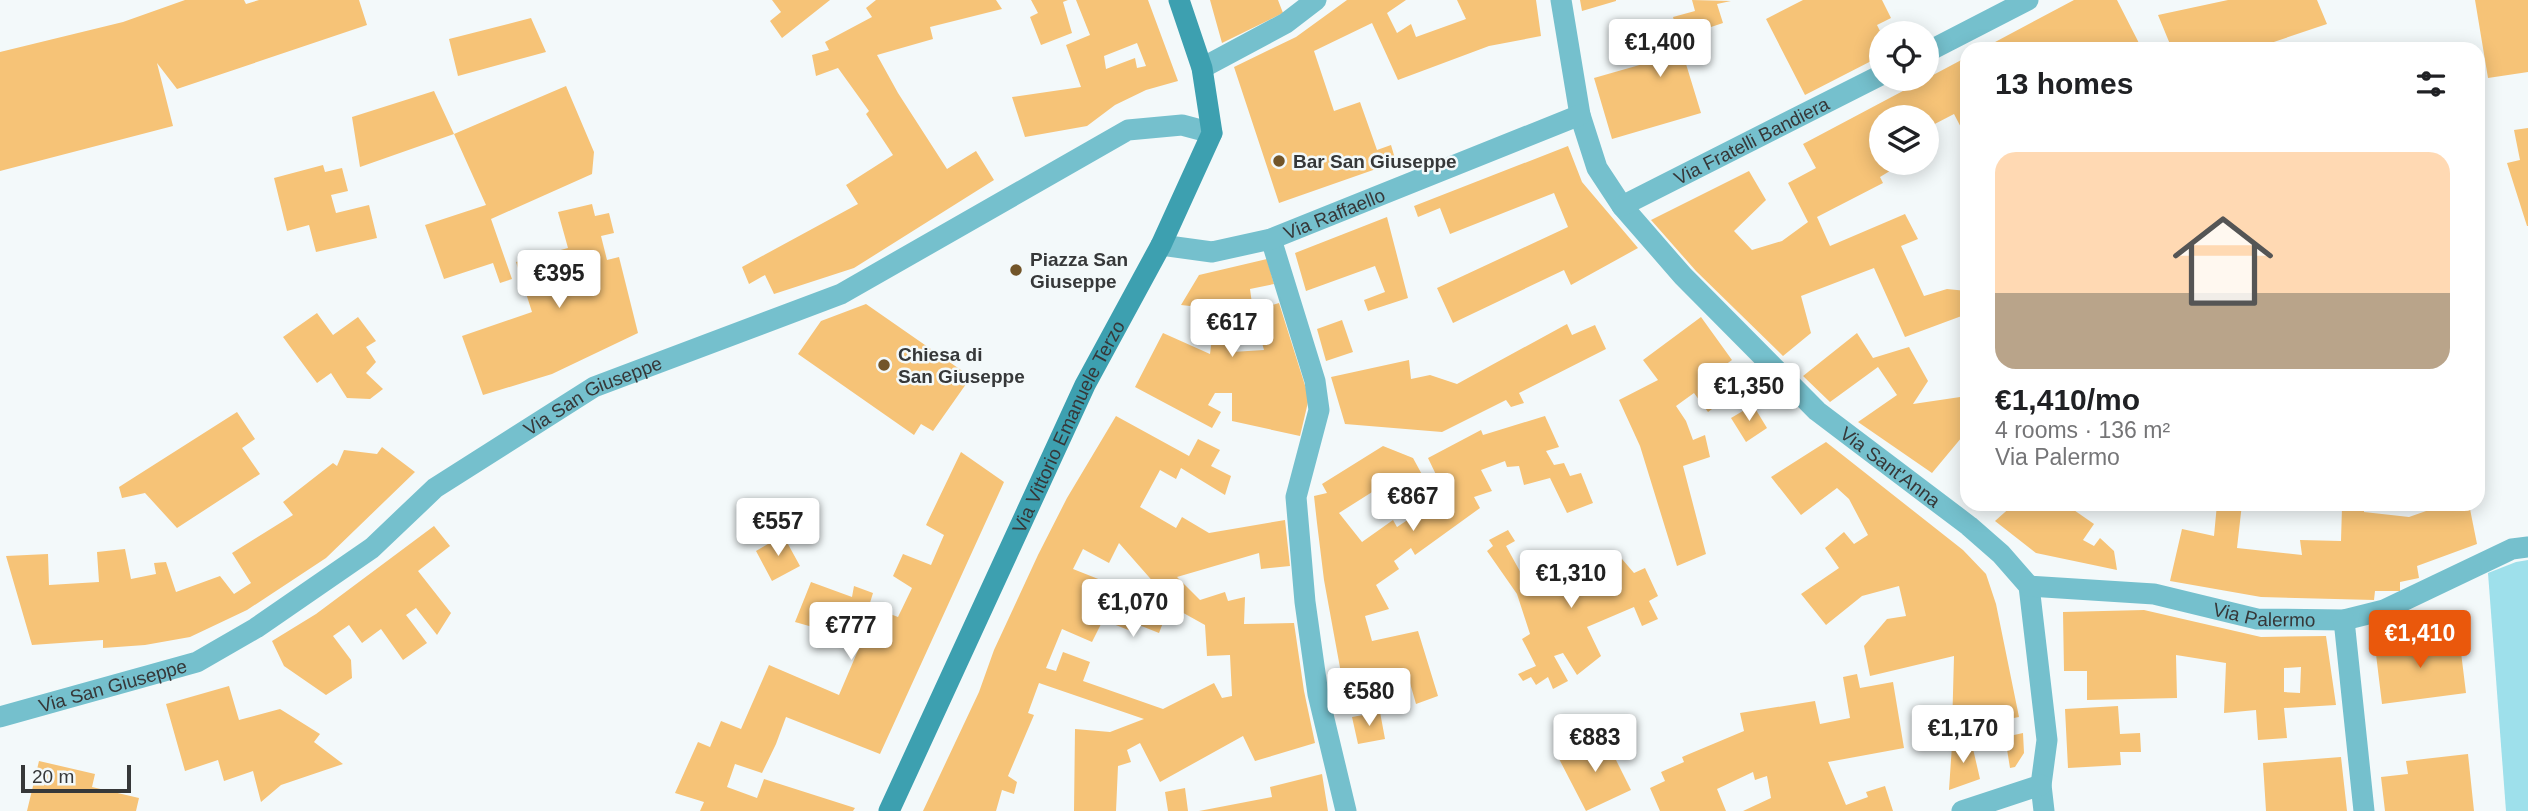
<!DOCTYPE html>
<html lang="en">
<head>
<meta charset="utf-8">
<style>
  :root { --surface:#fff; --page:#f6f6f6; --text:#202124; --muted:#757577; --line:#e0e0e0; --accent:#ea580c }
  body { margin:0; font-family:Helvetica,sans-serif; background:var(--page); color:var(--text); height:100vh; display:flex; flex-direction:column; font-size:26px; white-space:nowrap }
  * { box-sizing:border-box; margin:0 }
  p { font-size:23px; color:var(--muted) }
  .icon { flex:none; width:38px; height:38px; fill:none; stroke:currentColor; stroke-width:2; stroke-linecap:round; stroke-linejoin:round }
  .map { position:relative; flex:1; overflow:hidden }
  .drawer { position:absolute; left:1960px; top:42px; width:525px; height:469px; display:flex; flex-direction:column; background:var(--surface); border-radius:21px; box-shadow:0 4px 18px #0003 }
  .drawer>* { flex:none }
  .buttons { position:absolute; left:1869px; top:21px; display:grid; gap:14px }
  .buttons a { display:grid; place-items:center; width:70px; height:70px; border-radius:50%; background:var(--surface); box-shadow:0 4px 18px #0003; font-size:35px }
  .scale { position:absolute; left:21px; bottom:18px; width:110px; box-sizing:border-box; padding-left:7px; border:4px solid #363839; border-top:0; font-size:19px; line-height:24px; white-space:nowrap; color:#363839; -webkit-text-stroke:5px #f3f9fa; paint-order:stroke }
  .price { position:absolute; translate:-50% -60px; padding:0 16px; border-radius:7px; background:#fff; color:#222; font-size:23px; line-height:46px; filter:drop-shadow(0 2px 4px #0008) }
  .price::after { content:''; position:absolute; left:50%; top:42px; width:21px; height:16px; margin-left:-10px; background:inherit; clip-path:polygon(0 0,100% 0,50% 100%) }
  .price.current { background:var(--accent); color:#fff }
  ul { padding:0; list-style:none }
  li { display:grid; align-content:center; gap:14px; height:371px; padding:0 35px }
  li+li { border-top:2px solid var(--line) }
  li span { display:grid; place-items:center; height:217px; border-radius:21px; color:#555 }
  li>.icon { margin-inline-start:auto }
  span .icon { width:126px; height:126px; fill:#fffc; stroke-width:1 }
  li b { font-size:30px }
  h2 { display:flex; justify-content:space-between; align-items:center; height:84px; padding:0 35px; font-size:30px }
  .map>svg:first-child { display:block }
  .green { fill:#9ee0eb }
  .building { fill:#f6c377; fill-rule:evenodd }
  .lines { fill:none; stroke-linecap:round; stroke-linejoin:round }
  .street { stroke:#75c0cd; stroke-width:21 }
  .secondary { stroke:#3da0b0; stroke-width:21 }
  .poi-dot { fill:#725529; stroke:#f3f9fa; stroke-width:2.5 }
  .labels { text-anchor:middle; stroke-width:5; stroke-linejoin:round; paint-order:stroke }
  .street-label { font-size:19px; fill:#363839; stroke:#f3f9fa }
  .poi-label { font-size:19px; font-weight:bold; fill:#363839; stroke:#f3f9fa; text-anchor:start }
</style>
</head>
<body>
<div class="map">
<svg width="2528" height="811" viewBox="0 0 2528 811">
  <rect width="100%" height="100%" fill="#f3f9fa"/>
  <!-- green -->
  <path class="green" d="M2528 560V811H2506L2488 573 2516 562Z"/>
  <!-- building -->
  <path class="building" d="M185 0H244L246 4 259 0H359L367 25 177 89 157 63 173 126 0 171V52L123 22Z
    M772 0H830L782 38 770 21 781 12Z
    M876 0H996L1002 9 930 27 933 39 877 55 898 93 947 169 976 151 994 180 854 268 774 294 765 275 749 284 742 267 858 204 846 185 893 155 866 114 869 111 838 68 816 76 812 55 829 50 825 42 872 17 866 8Z
    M1031 0H1068L1063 2 1072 33 1041 45 1030 17 1038 13Z
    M1076 0H1148L1178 81 1146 90 1115 105 1087 126 1025 137 1012 97 1081 87 1066 45 1090 35ZM1137 43 1146 66 1137 68 1135 58 1106 69 1104 56Z
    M1210 0H1278L1283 13 1222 43Z
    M1347 0H1406L1387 13 1397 33 1411 24 1416 37 1466 19 1457 0H1536L1541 36 1489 46 1398 80 1372 23 1314 51 1334 111 1360 102 1377 150 1391 145 1396 162 1279 203 1234 67 1296 37Z
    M1580 0H1616V1L1582 11Z
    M1692 0 1731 1 1717 4 1723 23 1702 30 1710 57 1686 64 1701 113 1612 139 1594 78 1657 60 1654 50 1680 42 1673 17 1695 11Z
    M1803 0H1882L1891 18 1877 25 1881 33V56L1805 95 1766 19Z
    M2074 0H2117L2142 49H1982Z
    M2228 0H2317L2327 24 2253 49H2172L2158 15Z
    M2475 0H2528V72L2488 78Z
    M531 18 546 52 458 76 449 39Z
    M1967 57V139L1954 114 1927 128V117H1881V163H1896L1898 166 1880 177 1883 183 1817 217 1830 246 1905 214 1918 239 1901 246 1924 296 1947 289 1967 291V314L1905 337 1874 268 1801 296 1811 333 1783 356 1696 271 1651 220 1749 171 1766 200 1734 231 1752 250 1782 241 1808 222 1788 183 1816 168 1803 144Z
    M566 86 594 152 592 174 491 219 512 279 500 283 493 263 444 279 425 225 486 205 454 134 360 167 352 117 434 91 454 134Z
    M2528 128V226H2527L2507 163 2520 160 2514 130Z
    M1568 146 1582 182 1638 248 1571 285 1564 270 1453 323 1437 288 1568 227 1554 193 1450 234 1440 208 1418 217 1414 206Z
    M323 165 325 172 342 168 348 191 331 195 336 213 369 205 377 238 316 252 309 225 287 231 274 178Z
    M592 204 595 216 609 213 614 233 601 236 607 260 619 257 638 333 552 374 483 395 462 336 532 312 516 262 568 248 558 212Z
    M1387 217 1408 298 1368 311 1364 300 1385 292 1375 266 1306 291 1295 253Z
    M1267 259 1274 284 1250 289 1253 311 1239 309 1232 352 1264 350 1253 311 1279 303 1309 398 1300 436 1232 421V393H1215L1208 405 1221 412 1212 428 1135 387 1163 333 1210 354 1212 338 1204 336 1208 308 1181 305 1199 275Z
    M866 304 971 377 933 431 921 424 914 435 798 354 821 321Z
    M317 313 333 335 358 317 376 341 366 347 376 362 366 373 383 389 370 399 347 398 331 373 317 383 283 337Z
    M1701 317 1732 360 1714 373 1731 395 1708 412 1694 393 1676 406 1686 421 1693 440 1705 435 1710 457 1683 466 1706 554 1677 566 1640 446 1619 400 1658 380 1643 360Z
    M1342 320 1353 352 1326 361 1317 329Z
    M1567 324 1572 335 1595 325 1606 349 1519 393 1524 403 1511 407 1506 400 1442 432 1345 424 1331 377 1409 360 1411 379 1430 375 1457 384Z
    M1857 333 1873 358 1909 347 1928 381 1913 404 1967 396V419L1961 425 1967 428V431L1932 473 1858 422 1897 395 1878 367 1830 402 1803 376Z
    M1753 405 1767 428 1746 442 1731 418Z
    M237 412 255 439 242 448 260 474 177 528 145 493 122 498 119 487Z
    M1116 416 1189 456 1198 439 1220 450 1211 466 1231 476 1225 495 1181 468 1176 479 1160 470 1140 507 1176 528 1182 517 1209 533 1285 520 1290 566 1261 569 1259 553 1177 577 1200 600 1225 592 1228 601 1245 597 1244 624 1294 623 1304 691 1315 743 1255 761 1243 736 1160 782 1140 743 1127 750 1131 762 1118 766 1116 811H1074L1075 729 1110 732 1144 719 1039 683 1028 713 1034 715 1008 776 1017 782 1014 794 1002 790 996 811H923L979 692 994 650 1038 555 1067 498ZM1119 543 1178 610 1205 625 1207 656 1230 655 1232 696 1222 698 1214 683 1163 709 1083 681 1090 662 1063 652 1056 671 1046 668 1062 629 1092 642 1103 620 1131 631 1134 623 1159 633 1169 607 1073 569 1083 549 1109 563Z
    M1545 416 1559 447 1546 451 1554 465 1564 463 1570 476 1581 473 1593 503 1567 513 1550 478 1524 485 1519 466 1507 467 1505 461 1481 470 1492 491 1474 497 1480 508 1415 555 1411 548 1394 561 1399 569 1376 585 1389 609 1365 616 1372 641 1418 631 1438 696 1416 704 1406 669 1343 684 1324 580 1317 523 1314 496 1327 493 1322 484 1383 446 1413 458 1431 491 1441 485 1428 458 1481 430 1483 435ZM1399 475 1418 513 1397 527 1393 520 1362 542 1339 513Z
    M1826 442 1963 550 1986 574 1996 604 2019 717 1952 730 1954 656 1870 676 1864 646 1887 619 1906 616 1899 586 1862 596 1826 625 1801 594 1839 568 1825 548 1844 532 1854 544 1868 535 1849 499 1837 488 1801 515 1771 477Z
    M382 447 415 472 326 558 247 610 190 637 145 645 103 648V640L32 645 6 556 48 554 49 585 99 582 97 552 125 549 131 579 156 574 154 563 166 562 176 592 220 576 234 594 251 583 232 553 293 515 283 502 333 463 337 466 344 450 377 454Z
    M961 452 1004 482 880 754 786 717 776 744 762 773 735 764 727 787 757 798 764 779 855 808 853 811H700L704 802 675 793 698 742 710 747 721 721 741 729 769 665 839 695 862 641 795 622 811 582 852 597 854 586 873 593 869 606 898 617 912 588 893 576 903 554 931 565 944 535 926 525Z
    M2014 504H2074L2071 508 2094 524 2083 540 2094 546 2100 538 2114 551 2117 570 2036 553 1995 521Z
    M2217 504H2242L2237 548 2302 555 2300 540 2341 541 2342 507 2350 504H2364V512L2409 517 2446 504H2469L2477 544 2417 566 2419 578 2400 582V591H2375L2374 600 2261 597 2170 581 2182 529 2214 536Z
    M434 526 450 546 418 571 451 613 437 635 416 608 406 615 427 643 403 660 381 629 362 643 349 625 333 636 351 660 352 678 326 695 284 666 272 641 316 614Z
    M1508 530 1515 541 1506 546 1528 586 1559 569 1567 586 1622 559 1634 573 1645 568 1658 596 1649 601 1658 619 1642 626 1634 607 1587 627 1601 656 1577 675 1563 653 1554 656 1568 681 1553 689 1548 677 1536 685 1531 677 1523 681 1518 674 1536 666 1522 639 1530 634 1517 594 1487 551 1493 546 1489 540Z
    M783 535 800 566 772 581 756 551Z
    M2144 610 2261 637 2326 636 2336 705 2284 708 2287 738 2258 740 2256 710 2224 713 2226 663 2176 655 2177 698 2087 700V671H2064L2063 612ZM2301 667 2300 693 2284 692V668Z
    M2459 636 2466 693 2382 704 2375 646Z
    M1857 674 1860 688 1893 682 1904 748 1828 762 1846 805 1868 797 1866 792 1885 786 1893 811H1743L1771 798 1767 776 1755 780 1753 772 1717 789 1726 811H1660L1650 788 1665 781 1661 772 1684 762 1682 757 1744 731 1740 713 1815 701 1820 724 1850 718 1843 677Z
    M229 686 239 720 280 709 320 734 314 742 343 764 281 785 261 802 253 771 224 781 218 760 185 771 166 704Z
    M2118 706 2120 734 2140 733 2141 752H2120L2121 765 2068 768 2065 709Z
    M1380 712 1385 739 1358 744 1352 717Z
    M2023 733 2024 753 2015 767 2010 768 2005 737Z
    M1605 738 1631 790 1586 811 1556 753 1563 749 1568 757Z
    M1971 740 1980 779 1949 790 1952 745Z
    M2468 754 2474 811H2385L2381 777 2408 774 2406 761Z
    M2341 757 2347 811H2266L2263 763Z
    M39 761 95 774 92 787 139 798 136 811H27Z
    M1322 774 1328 811H1199L1272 797 1270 787Z
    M1185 788 1188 811H1168L1165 792Z"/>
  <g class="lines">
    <!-- street -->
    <g class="street">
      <path id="s1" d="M1561 0 1580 115 1597 168 1622 206 1683 276 1817 411 1969 526 2001 554 2029 586 2047 740 2041 785 2044 811"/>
      <path d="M1927 52 2028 0"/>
      <path d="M1202 68 1286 23 1316 0"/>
      <path id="s2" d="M1622 206 1881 75"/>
      <path d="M1271 239 1315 381 1319 410 1296 497 1305 602 1318 694 1346 811"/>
      <path id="s3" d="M1161 245 1212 252 1271 239 1580 115"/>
      <path id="s4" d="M2029 586 2154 594 2257 619 2344 620 2384 610 2512 549 2528 547"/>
      <path d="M2344 620 2364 811"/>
      <path id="s5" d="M0 717 197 662 256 628 372 548 435 488 594 387 841 294 1128 130 1182 125 1212 133"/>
      <path d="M1962 811 2041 785"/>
    </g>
    <!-- secondary -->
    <path class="secondary" id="s6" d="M889 811 1085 385 1161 245 1212 133 1202 68 1179 0"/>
  </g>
  <!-- markers -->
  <g class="poi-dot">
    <circle cx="1279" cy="161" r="7"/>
    <circle cx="1016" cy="270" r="7"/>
    <circle cx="884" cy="365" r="7"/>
  </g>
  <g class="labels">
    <!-- street labels -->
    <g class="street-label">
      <text dy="7" stroke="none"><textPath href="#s2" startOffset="145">Via Fratelli Bandiera</textPath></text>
      <text dy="7" stroke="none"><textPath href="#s3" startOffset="180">Via Raffaello</textPath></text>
      <text dy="7" stroke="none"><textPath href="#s5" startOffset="684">Via San Giuseppe</textPath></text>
      <text dy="7" stroke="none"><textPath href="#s6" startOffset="424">Via Vittorio Emanuele Terzo</textPath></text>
      <text dy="7" stroke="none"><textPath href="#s1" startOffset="593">Via Sant'Anna</textPath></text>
      <text dy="7" stroke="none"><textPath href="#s4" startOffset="238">Via Palermo</textPath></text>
      <text dy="7" stroke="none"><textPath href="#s5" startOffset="117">Via San Giuseppe</textPath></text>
    </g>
    <!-- poi labels -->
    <g class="poi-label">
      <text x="1293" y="168">Bar San Giuseppe</text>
      <text x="1030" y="266">Piazza San<tspan x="1030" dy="22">Giuseppe</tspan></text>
      <text x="898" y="361">Chiesa di<tspan x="898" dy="22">San Giuseppe</tspan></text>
    </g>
  </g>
</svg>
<div class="buttons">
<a><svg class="icon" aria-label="locate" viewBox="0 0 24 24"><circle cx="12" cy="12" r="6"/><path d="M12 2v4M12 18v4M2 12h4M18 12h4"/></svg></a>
<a><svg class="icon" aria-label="layers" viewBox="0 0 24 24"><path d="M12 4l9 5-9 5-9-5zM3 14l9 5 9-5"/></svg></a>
</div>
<div class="scale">20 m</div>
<b class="price" style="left:1660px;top:79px">€1,400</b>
<b class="price" style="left:559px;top:310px">€395</b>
<b class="price" style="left:1232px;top:359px">€617</b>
<b class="price" style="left:1749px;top:423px">€1,350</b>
<b class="price" style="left:1413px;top:533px">€867</b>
<b class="price" style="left:778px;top:558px">€557</b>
<b class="price" style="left:1571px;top:610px">€1,310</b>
<b class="price" style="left:1133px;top:639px">€1,070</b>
<b class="price" style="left:851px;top:662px">€777</b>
<b class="price current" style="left:2420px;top:670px">€1,410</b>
<b class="price" style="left:1369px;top:728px">€580</b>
<b class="price" style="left:1963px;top:765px">€1,170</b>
<b class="price" style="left:1595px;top:774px">€883</b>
<section class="drawer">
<h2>13 homes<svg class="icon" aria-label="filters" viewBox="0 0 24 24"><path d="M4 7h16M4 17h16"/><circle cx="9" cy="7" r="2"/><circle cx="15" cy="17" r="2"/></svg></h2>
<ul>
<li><span style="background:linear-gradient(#ffd9b3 65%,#b9a48a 0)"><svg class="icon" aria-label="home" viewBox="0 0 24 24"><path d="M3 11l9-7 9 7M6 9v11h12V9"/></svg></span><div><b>€1,410/mo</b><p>4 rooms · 136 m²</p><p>Via Palermo</p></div></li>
</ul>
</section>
</div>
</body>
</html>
